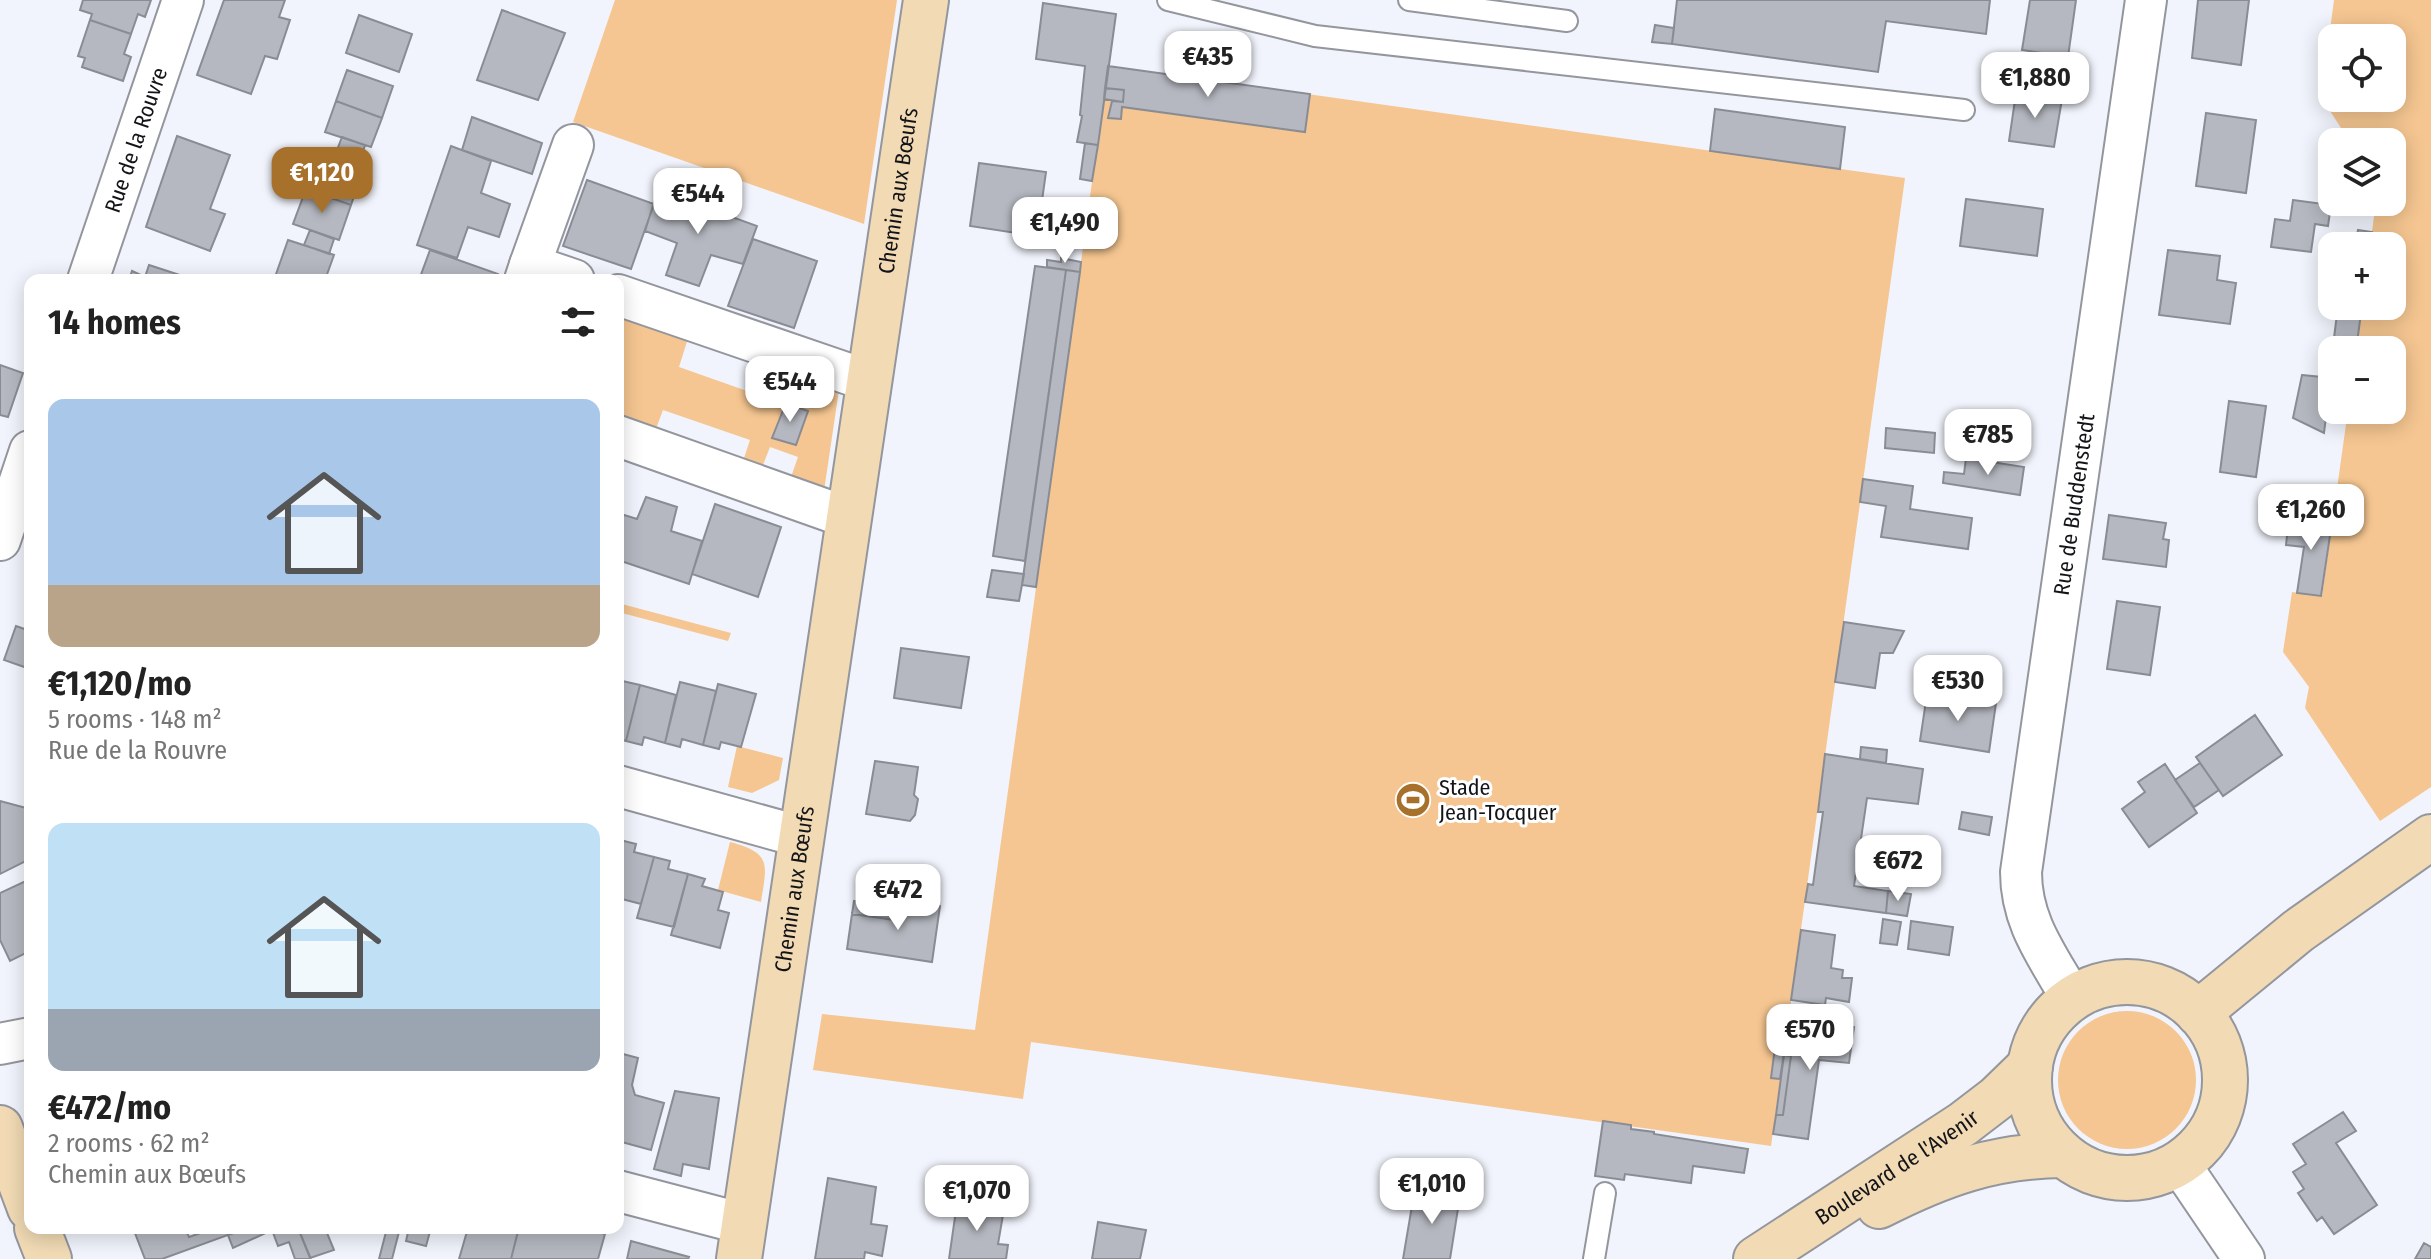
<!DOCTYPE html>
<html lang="en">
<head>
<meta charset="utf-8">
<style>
  :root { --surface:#fff; --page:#f6f6f6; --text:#222; --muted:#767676; --accent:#a7712c }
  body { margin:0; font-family:"Fira Sans Condensed",sans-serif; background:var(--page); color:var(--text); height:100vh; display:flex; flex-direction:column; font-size:30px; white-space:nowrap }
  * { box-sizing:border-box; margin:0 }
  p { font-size:26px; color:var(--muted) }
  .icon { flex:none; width:44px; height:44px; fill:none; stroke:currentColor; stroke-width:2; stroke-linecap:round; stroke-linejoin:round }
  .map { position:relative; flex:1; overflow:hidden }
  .panel { position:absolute; left:24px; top:274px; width:600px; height:960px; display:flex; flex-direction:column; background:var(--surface); border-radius:16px; box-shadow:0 4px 20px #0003 }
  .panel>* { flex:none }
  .controls { position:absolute; left:2318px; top:24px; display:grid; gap:16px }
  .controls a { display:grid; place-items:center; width:88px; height:88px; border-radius:16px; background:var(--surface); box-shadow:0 4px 20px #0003; font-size:40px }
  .price { position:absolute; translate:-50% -68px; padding:0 18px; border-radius:16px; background:#fff; color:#222; font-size:26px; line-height:52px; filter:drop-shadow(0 2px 4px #0008) }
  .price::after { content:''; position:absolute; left:50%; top:48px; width:24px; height:18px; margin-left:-12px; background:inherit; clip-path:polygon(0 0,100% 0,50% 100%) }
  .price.active { background:var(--accent); color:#fff }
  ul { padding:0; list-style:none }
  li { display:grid; align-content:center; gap:16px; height:424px; padding:0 24px }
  li span { display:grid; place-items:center; height:248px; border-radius:16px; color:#555 }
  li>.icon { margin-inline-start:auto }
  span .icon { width:144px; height:144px; fill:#fffc; stroke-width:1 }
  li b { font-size:34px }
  h2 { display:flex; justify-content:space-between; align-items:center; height:96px; padding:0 24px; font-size:34px }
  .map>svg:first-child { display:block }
  .green { fill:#f5c691; fill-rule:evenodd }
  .building { fill:#b5b8c0; stroke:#898c93; stroke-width:2 }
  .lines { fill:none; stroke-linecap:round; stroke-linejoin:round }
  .lane-casing { stroke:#93969d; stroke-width:24 }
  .street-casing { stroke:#93969d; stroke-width:44 }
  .secondary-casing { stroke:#93969d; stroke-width:48 }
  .lane { stroke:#fff; stroke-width:20 }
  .street { stroke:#fff; stroke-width:40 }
  .secondary { stroke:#f1dab4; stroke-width:44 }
  .labels { text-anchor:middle; stroke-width:6; stroke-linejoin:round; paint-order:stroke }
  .street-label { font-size:22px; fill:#131417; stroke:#fff }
  .poi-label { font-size:22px; fill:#131417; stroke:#fff; text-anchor:start }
</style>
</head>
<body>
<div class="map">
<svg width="2431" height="1259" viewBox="0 0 2431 1259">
  <rect width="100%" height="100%" fill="#f1f4fc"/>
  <!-- green -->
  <path class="green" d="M615 0H897L864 224 573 122Z
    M2334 0H2431V787L2380 821 2305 708 2309 687 2283 652 2292 592 2322 596 2348 410H2392V350H2356L2362 306H2392V246H2370L2376 202H2392V142H2350L2321 97ZM2332 38H2392V98H2332Z
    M1108 66 1905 178 1771 1146 1031 1042 1023 1099 813 1070 822 1014 975 1030Z
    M618 312 690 332 679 367 764 397 777 362 840 383 824 491 790 480 798 457 770 447 761 470 742 464 750 440 663 410 654 434 618 422Z
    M618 603 731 633 728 641 618 612Z
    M737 746 783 758 779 780 752 793 728 787Z
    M730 842C772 853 767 864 761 902L718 890Z
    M2058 1080a69 69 0 1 1 138 0a69 69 0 1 1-138 0Z"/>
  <!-- building -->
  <path class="building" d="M83 0H151L145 17 138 14 131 34 90 20 92 14 80 10Z
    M224 0H285L279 17 290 20 277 59 265 56 251 94 197 75Z
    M1677 0H1990L1986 34 1886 21 1878 72 1672 44Z
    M2030 0H2076L2068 57 2022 50Z
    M2198 0H2249L2241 65 2192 58Z
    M1043 3 1116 14 1098 145 1077 142 1082 116 1080 115 1085 66 1036 59Z
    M502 10 565 33 538 100 477 80Z
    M359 15 412 34 399 72 346 53Z
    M90 20 131 34 124 54 131 57 123 81 82 67 85 58 78 56Z
    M1655 25 1674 28 1672 44 1652 42Z
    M1108 66 1310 94 1305 132 1122 107 1121 119 1108 118 1112 101 1123 102 1124 90 1105 88Z
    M347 70 393 86 382 118 336 101Z
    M1105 88 1124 90 1123 102 1104 99Z
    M2016 93 2062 99 2054 147 2009 141Z
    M336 101 382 118 371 147 325 132Z
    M1715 109 1845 127 1840 169 1710 151Z
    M2206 113 2256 120 2246 193 2196 186Z
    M472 117 542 143 532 174 462 150Z
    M177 136 230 155 210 209 225 214 210 251 146 227Z
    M342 137 365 145 358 166 334 158Z
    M1085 143 1098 145 1092 181 1080 179Z
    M451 146 491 161 481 193 510 204 499 237 468 227 457 258 417 245Z
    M318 153 364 168 351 205 306 189Z
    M979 163 1046 172 1037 236 970 226Z
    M587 180 654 204 631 269 563 246Z
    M306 189 351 205 339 240 293 224Z
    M658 190 757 226 743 264 711 255 699 286 666 275 677 243 645 231Z
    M1966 199 2043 209 2037 256 1960 246Z
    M2293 200 2331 205 2328 226 2315 224 2311 252 2271 247 2275 219 2290 221Z
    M310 230 334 239 329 254 304 245Z
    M2358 230 2372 232 2370 246H2347L2348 236H2357Z
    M753 239 817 261 794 328 728 306Z
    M288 240 334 255 325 280H284L275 277Z
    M430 250 498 274 495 280H419Z
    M2168 250 2220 256 2217 280 2236 283 2230 324 2159 315Z
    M1061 258 1081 262 1080 272 1047 267V260L1061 262Z
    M149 265 195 280H129L132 271 145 277Z
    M1035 266 1066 270 1025 561 993 556Z
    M1066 270 1080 272 1036 587 1022 585Z
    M2338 306H2362L2356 350 2333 346Z
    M0 365 23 373 8 417 0 415Z
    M2302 375 2332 378V410L2327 409 2324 433 2293 418Z
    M2229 401 2266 406 2256 477 2220 472Z
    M786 403 808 411 796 445 772 438Z
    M1886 428 1935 433 1934 453 1885 448Z
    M1966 458 2024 467 2020 495 1943 483 1944 472 1964 474Z
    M1863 479 1913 486 1910 509 1972 518 1968 549 1881 537 1886 506 1860 502Z
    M646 497 677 507 671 531 702 541 689 584 618 560V513L637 519Z
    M715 504 781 527 758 597 692 574Z
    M2109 515 2166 523 2163 539 2169 540 2166 567 2103 559Z
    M2289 517 2332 522 2321 596 2297 593 2304 547 2286 545Z
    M992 570 1024 574 1019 601 987 597Z
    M2117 601 2160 607 2150 675 2107 669Z
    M1844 622 1904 631 1893 653H1880L1875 688 1835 682Z
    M16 626 30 631V669L4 660Z
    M901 648 969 657 961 708 894 698Z
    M618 680 640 685 626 741 618 739Z
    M680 682 716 691 703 745 682 739 680 747 665 743Z
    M718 684 756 694 741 747 721 742 719 749 703 745Z
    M640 685 676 695 665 743 644 737 642 745 626 741Z
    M1927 694 1996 703 1989 752 1920 741Z
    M2255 715 2282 755 2223 796 2196 757Z
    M1861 747 1887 750 1886 763 1860 759Z
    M1825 754 1923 769 1918 804 1867 798 1854 886 1888 891 1886 913 1805 902 1808 884 1813 885 1823 812H1818Z
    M875 761 918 767 914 795 918 799 915 815 910 821 866 814Z
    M2200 763 2219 790 2194 807 2175 780Z
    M2165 764 2197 813 2149 847 2122 809 2145 792 2138 782Z
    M0 801 30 809V859L0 874Z
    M1962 812 1992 817 1989 835 1959 829Z
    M620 840 636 844 634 852 654 857 641 904 618 898V848Z
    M1859 853 1869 855 1866 877 1856 876Z
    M654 857 670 861 668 869 688 874 674 927 637 918Z
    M688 874 705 879 702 886 723 892 718 910 729 913 720 948 671 935Z
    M30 879V951L10 961 0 940V893Z
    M1888 891 1911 894 1907 916 1886 913Z
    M898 900 940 906 932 962 847 949 852 914 895 920Z
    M854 901 897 907 895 920 852 914Z
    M1883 919 1901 922 1897 945 1880 943Z
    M1911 921 1953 927 1949 955 1908 949Z
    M1801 930 1835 935 1831 968 1843 970 1842 978H1852L1849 1002 1826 998 1825 1005 1791 1000Z
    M1796 1019 1854 1027 1849 1063 1819 1060 1808 1139 1773 1134 1776 1115H1783Z
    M1777 1032 1787 1033 1780 1079 1771 1078Z
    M623 1054 638 1058 632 1085 635 1095 664 1103 651 1150 618 1141V1072Z
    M1784 1055 1791 1056 1783 1115H1776Z
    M675 1091 719 1098 709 1169 683 1164 681 1176 654 1169Z
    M2343 1112 2356 1131 2336 1143 2377 1205 2334 1234 2322 1217 2317 1221 2298 1193 2304 1189 2293 1172 2306 1164 2293 1144Z
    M1603 1121 1631 1125V1129L1654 1132V1134L1748 1149 1744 1173 1693 1166 1691 1183 1625 1174 1624 1180 1595 1176Z
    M828 1178 876 1187 871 1224 887 1226 882 1256 865 1252 864 1259H815Z
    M1415 1188 1460 1196 1450 1259H1403Z
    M957 1203 1004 1209 998 1244 1008 1245 1006 1259H949Z
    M1098 1222 1146 1230 1140 1259H1092Z
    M133 1228H185L189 1237 215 1228H226L228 1235 162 1259H145Z
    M248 1228H298L311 1259H295L289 1242 278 1246 272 1230 233 1248 228 1235Z
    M298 1228H325L334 1250 310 1258Z
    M387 1228H400L392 1259H379Z
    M409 1228H431L426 1246 406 1241Z
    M468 1228H519L511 1259H459Z
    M527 1228H581L605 1234 598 1259H511L518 1231 526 1233Z
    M631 1241 689 1257 688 1259H627Z
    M2424 1243 2431 1247V1259H2415Z"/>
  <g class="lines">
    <defs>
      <path id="lane" d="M1168 0 1315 36 1964 110
        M1409 0 1567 21
        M1594 1259 1605 1193"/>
      <g id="street">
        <path d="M530 265 573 145"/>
        <path id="s1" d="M88 280 183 0"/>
        <path d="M525 280 530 265 574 280"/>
        <path d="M618 295 869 381"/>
        <path d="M618 436 849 518"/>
        <path d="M0 540 30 451"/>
        <path d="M618 786 802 837"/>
        <path id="s2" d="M2072 999C2048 956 2021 923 2021 872L2146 0"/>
        <path d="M0 1044 30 1038"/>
        <path d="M2179 1163 2244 1259"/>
        <path d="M618 1191 744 1224"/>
      </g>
      <g id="secondary">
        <circle cx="2127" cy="1080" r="98"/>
        <path d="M2198 1013 2298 931 2431 837"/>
        <path d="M0 1128 30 1208"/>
        <path d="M1879 1206C1942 1174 1992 1156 2063 1155"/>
        <path d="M37 1228 49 1259"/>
        <path id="s3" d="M739 1259 926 0"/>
        <path id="s4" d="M1756 1259 1963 1124 1997 1098 2030 1066"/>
      </g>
    </defs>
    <!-- lane casing -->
    <use href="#lane" class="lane-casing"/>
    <!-- street casing -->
    <use href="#street" class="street-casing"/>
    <!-- secondary casing -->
    <use href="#secondary" class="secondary-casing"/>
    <!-- lane -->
    <use href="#lane" class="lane"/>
    <!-- street -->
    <use href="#street" class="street"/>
    <!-- secondary -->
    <use href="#secondary" class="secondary"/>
  </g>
  <!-- icons -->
  <defs>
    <symbol id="stadium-disc" viewBox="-11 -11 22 22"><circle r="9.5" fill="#a7712c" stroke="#fff"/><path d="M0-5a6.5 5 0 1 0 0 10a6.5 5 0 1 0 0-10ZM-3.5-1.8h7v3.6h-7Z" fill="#fff"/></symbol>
  </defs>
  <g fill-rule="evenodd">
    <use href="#stadium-disc" x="1393" y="780" width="40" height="40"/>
  </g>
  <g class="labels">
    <!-- street labels -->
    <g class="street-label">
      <text dy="8" stroke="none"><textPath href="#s1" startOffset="148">Rue de la Rouvre</textPath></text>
      <text dy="8" stroke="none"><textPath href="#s3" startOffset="1080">Chemin aux Bœufs</textPath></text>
      <text dy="8" stroke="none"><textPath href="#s2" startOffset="510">Rue de Buddenstedt</textPath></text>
      <text dy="8" stroke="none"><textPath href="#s3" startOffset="374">Chemin aux Bœufs</textPath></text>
      <text dy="8" stroke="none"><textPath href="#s4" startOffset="168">Boulevard de l'Avenir</textPath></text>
    </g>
    <!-- poi labels -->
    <g class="poi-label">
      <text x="1439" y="795">Stade<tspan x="1439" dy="25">Jean-Tocquer</tspan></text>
    </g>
  </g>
</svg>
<div class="controls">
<a><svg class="icon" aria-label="locate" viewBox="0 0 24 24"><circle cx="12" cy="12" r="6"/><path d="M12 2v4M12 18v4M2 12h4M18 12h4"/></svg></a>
<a><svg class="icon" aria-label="layers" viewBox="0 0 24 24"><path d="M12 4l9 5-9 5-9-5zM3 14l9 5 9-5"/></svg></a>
<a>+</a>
<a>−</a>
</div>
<b class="price" style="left:1208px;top:99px">€435</b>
<b class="price" style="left:2035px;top:120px">€1,880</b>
<b class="price active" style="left:322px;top:215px">€1,120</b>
<b class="price" style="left:698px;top:236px">€544</b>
<b class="price" style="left:1065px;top:265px">€1,490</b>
<b class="price" style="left:790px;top:424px">€544</b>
<b class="price" style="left:1988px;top:477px">€785</b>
<b class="price" style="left:2311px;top:552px">€1,260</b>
<b class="price" style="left:1958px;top:723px">€530</b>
<b class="price" style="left:1898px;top:903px">€672</b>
<b class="price" style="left:898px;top:932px">€472</b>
<b class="price" style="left:1810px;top:1072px">€570</b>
<b class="price" style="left:1432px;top:1226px">€1,010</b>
<b class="price" style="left:977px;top:1233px">€1,070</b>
<section class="panel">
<h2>14 homes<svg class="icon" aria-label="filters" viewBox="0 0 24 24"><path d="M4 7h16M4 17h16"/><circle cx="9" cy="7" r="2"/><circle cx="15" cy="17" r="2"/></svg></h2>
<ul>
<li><span style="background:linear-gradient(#a9c7e8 75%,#b9a48a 0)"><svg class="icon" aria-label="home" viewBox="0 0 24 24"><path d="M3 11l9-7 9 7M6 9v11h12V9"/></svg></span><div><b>€1,120/mo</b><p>5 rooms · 148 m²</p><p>Rue de la Rouvre</p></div></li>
<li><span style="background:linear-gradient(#bfe0f5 75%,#9aa5b1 0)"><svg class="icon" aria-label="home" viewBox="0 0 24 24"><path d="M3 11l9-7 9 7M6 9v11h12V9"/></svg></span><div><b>€472/mo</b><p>2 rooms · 62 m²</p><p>Chemin aux Bœufs</p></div></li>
</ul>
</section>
</div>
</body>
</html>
